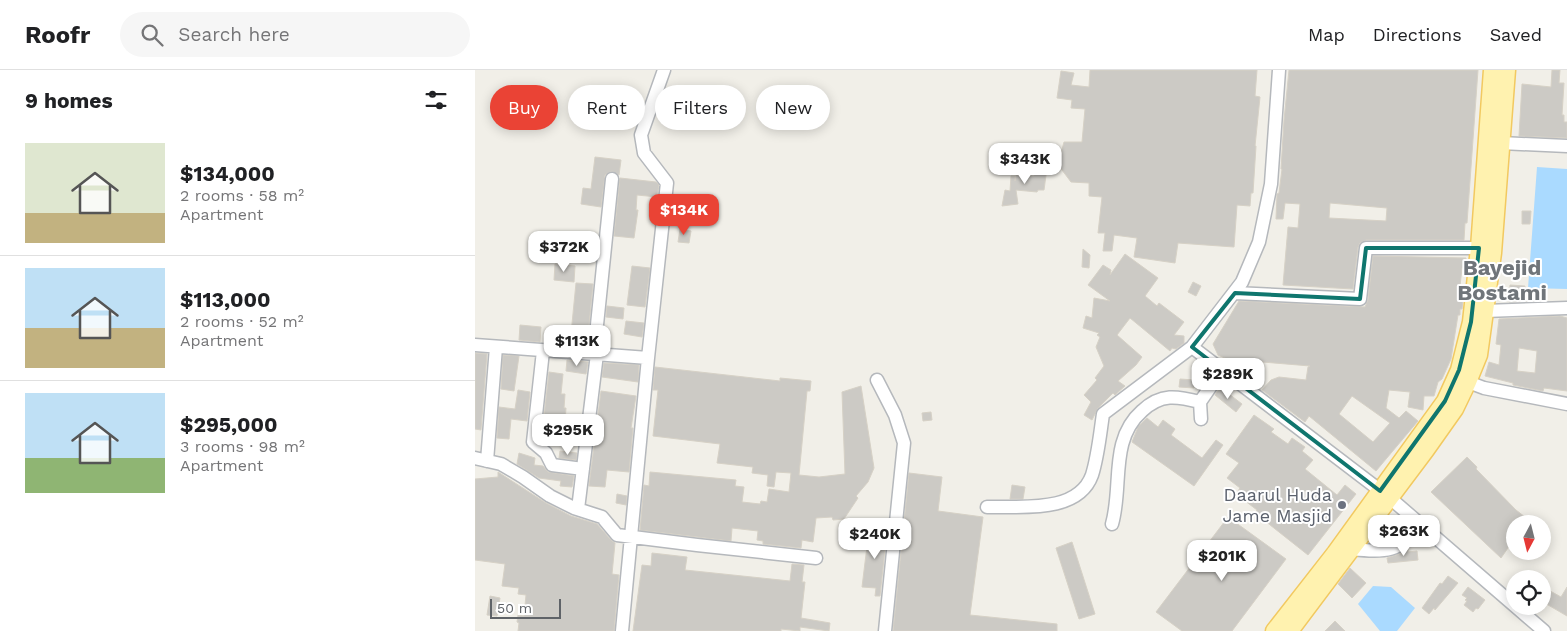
<!DOCTYPE html>
<html lang="en">
<head>
<meta charset="utf-8">
<style>
  :root { --surface:#fff; --page:#f6f6f6; --text:#202124; --muted:#757577; --line:#e0e0e0; --accent:#ea4335 }
  body { margin:0; font-family:"Work Sans",sans-serif; background:var(--page); color:var(--text); height:100vh; display:flex; flex-direction:column; font-size:19px; white-space:nowrap }
  * { box-sizing:border-box; margin:0 }
  p { font-size:16px; color:var(--muted) }
  .icon { flex:none; width:28px; height:28px; fill:none; stroke:currentColor; stroke-width:2; stroke-linecap:round; stroke-linejoin:round }
  .map { position:relative; flex:1; overflow:hidden }
  .drawer { display:flex; flex-direction:column; background:var(--surface); width:475px }
  .drawer>* { flex:none }
  .guide { position:absolute; left:15px; top:15px; width:475px; height:45px; display:flex; gap:10px }
  .needle { width:32px; rotate:187deg }
  .tools { position:absolute; left:1031px; top:445px; display:grid; gap:10px }
  .tools a { display:grid; place-items:center; width:45px; height:45px; border-radius:50%; background:var(--surface); box-shadow:0 2px 12px #0003; font-size:25px }
  .scale { position:absolute; left:15px; bottom:12px; width:71px; box-sizing:border-box; padding-left:5px; border:2px solid #5f6368; border-top:0; font-size:14px; line-height:18px; white-space:nowrap; color:#5f6368; -webkit-text-stroke:4px #fff; paint-order:stroke }
  .price { position:absolute; translate:-50% -42px; padding:0 11px; border-radius:10px; background:#fff; color:#222; font-size:16px; line-height:32px; filter:drop-shadow(0 1px 2px #0008) }
  .price::after { content:''; position:absolute; left:50%; top:30px; width:15px; height:11px; margin-left:-8px; background:inherit; clip-path:polygon(0 0,100% 0,50% 100%) }
  .price.selected { background:var(--accent); color:#fff }
  ul { padding:0; list-style:none }
  li { display:flex; align-items:center; gap:15px; height:125px; padding:0 25px }
  li+li { border-top:1px solid var(--line) }
  li span { display:grid; place-items:center; flex:none; width:140px; height:100px; border-radius:0px; color:#555 }
  li>.icon { margin-inline-start:auto }
  span .icon { width:60px; height:60px; fill:#fffc; stroke-width:1 }
  li b { font-size:21px }
  h2 { display:flex; justify-content:space-between; align-items:center; height:60px; padding:0 25px; font-size:21px }
  .chip { padding:0 18px; border-radius:22px; background:var(--surface); box-shadow:0 2px 12px #0003; font-size:18px; line-height:45px }
  .chip.selected { background:var(--accent); color:#fff }
  header { display:flex; align-items:center; gap:30px; box-sizing:border-box; height:70px; padding:0 25px; background:var(--surface); border-bottom:1px solid var(--line) }
  header strong { font-size:24px }
  nav { display:flex; gap:28px; margin-inline-start:auto; font-size:18px }
  .search { width:350px; height:45px; background:var(--page); display:flex; align-items:center; gap:12px; box-sizing:border-box; padding:0 18px; border-radius:28px; color:var(--muted); font-size:19px }
  main { display:flex; flex:1; min-height:0 }
  .map>svg:first-child { display:block }
  .water { fill:#aadaff }
  .building { fill:#cccac5; stroke:#d6d1c6; fill-rule:evenodd }
  .lines { fill:none; stroke-linecap:round; stroke-linejoin:round }
  .minor-casing { stroke:#b5b8bc; stroke-width:15 }
  .major-casing { stroke:#f2c960; stroke-width:19 }
  .minor { stroke:#fff; stroke-width:12 }
  .major { stroke:#fff2af; stroke-width:16 }
  .marked { fill:none; stroke:#0f766e; stroke-width:4; stroke-linejoin:round }
  .worship-dot { fill:#6b7280; stroke:#fff; stroke-width:2 }
  .labels { text-anchor:middle; stroke-width:4; stroke-linejoin:round; paint-order:stroke }
  .worship-label { font-size:18px; fill:#5b616d; stroke:#fff; text-anchor:end }
  .district-label { font-size:22px; font-weight:bold; fill:#70757a; stroke:#fff }
</style>
</head>
<body>
<header>
<strong>Roofr</strong>
<div class="search"><svg class="icon" aria-label="search" viewBox="0 0 24 24"><circle cx="10" cy="10" r="6"/><path d="M15 15l6 6"/></svg>Search here</div>
<nav><a>Map</a><a>Directions</a><a>Saved</a></nav>
</header>
<main>
<section class="drawer">
<h2>9 homes<svg class="icon" aria-label="filters" viewBox="0 0 24 24"><path d="M4 7h16M4 17h16"/><circle cx="9" cy="7" r="2"/><circle cx="15" cy="17" r="2"/></svg></h2>
<ul>
<li><span style="background:linear-gradient(#dfe7d0 70%,#c2b280 0)"><svg class="icon" aria-label="home" viewBox="0 0 24 24"><path d="M3 11l9-7 9 7M6 9v11h12V9"/></svg></span><div><b>$134,000</b><p>2 rooms · 58 m²</p><p>Apartment</p></div></li>
<li><span style="background:linear-gradient(#bfe0f5 60%,#c2b280 0)"><svg class="icon" aria-label="home" viewBox="0 0 24 24"><path d="M3 11l9-7 9 7M6 9v11h12V9"/></svg></span><div><b>$113,000</b><p>2 rooms · 52 m²</p><p>Apartment</p></div></li>
<li><span style="background:linear-gradient(#bfe0f5 65%,#8fb573 0)"><svg class="icon" aria-label="home" viewBox="0 0 24 24"><path d="M3 11l9-7 9 7M6 9v11h12V9"/></svg></span><div><b>$295,000</b><p>3 rooms · 98 m²</p><p>Apartment</p></div></li>
</ul>
</section>
<div class="map">
<svg width="1092" height="561" viewBox="0 0 1092 561">
  <rect width="100%" height="100%" fill="#f1efe8"/>
  <!-- water -->
  <path class="water" d="M1062 97 1092 99V219L1053 218Z
    M898 516 916 517 940 538 922 561H905L883 534Z"/>
  <!-- building -->
  <path class="building" d="M615 0H782L780 26 785 27 780 76H781L778 123H776L775 136 762 135 759 177 703 173 700 193 659 187 662 168 639 165 637 181H628L630 163H623L627 127 614 126V113L596 112 578 88 586 83 589 72H607L610 39 596 38 597 30 582 28 586 1 599 3 596 15 614 17Z
    M814 0H1003L992 153H990L989 170H891L885 173 883 177 878 219 808 215 813 157 823 158 825 134 810 133 808 149H801L802 124 804 123 807 99H806L809 50ZM855 133 912 138 911 151 854 148Z
    M1077 0H1085L1084 13H1089L1087 45H1089V52H1092V68L1044 66 1047 14 1076 17Z
    M120 87 146 90 144 105 137 101 130 105 126 137 106 134 108 118 116 119Z
    M560 96 572 98 569 120H563L562 122 541 120 543 134 527 136 530 120 535 121 536 106H540V111L541 105 559 106Z
    M145 108 181 112 184 115 182 127 162 125 161 140H163L159 168 139 166Z
    M1047 141H1056L1055 154H1047Z
    M205 159 216 161 214 173 203 172Z
    M608 179 615 185 614 198 607 197Z
    M650 184 683 208 670 226 682 236 684 233 709 252 699 265 709 266V273L701 279 697 278 695 281 655 248 642 265 667 287 661 295 643 311 650 316 640 325 638 323 623 338 617 350 609 345 616 332 609 325 622 310 620 308 629 296 621 277 625 267 622 265 624 263 608 258 611 246 617 248 619 228 635 231 613 215 628 195 636 200 635 205Z
    M898 186 991 188 990 198H987L985 216 986 217 985 228 988 230 987 239H985V245H983L976 289 967 309 963 312 959 326H949L948 340 933 337 935 322 914 320 911 338 924 348 931 341 943 351 901 401 834 346 830 352 787 320 796 310 804 307 831 310 833 297 835 296 752 289 743 285 738 274 764 231 890 237 893 230ZM877 326 915 353 898 372 864 344Z
    M80 194 100 196 99 212 79 210Z
    M157 196 175 198 170 237 152 235Z
    M718 212 726 216 721 226 713 222Z
    M101 213 118 214 112 275 95 274Z
    M1035 215 1050 216V230L1057 231 1034 232Z
    M132 236 149 238 148 249 131 247Z
    M1085 246 1092 248V321L1069 318 1068 321 1038 315V313L1010 306 1014 292 1024 295 1026 275 1021 274 1024 249ZM1044 278 1062 281 1060 303 1042 301Z
    M151 251 169 253 167 267 149 264Z
    M45 255 66 257 65 272 44 270Z
    M0 283 12 284 6 360 0 359Z
    M28 285 44 286 39 321 26 319Z
    M92 290 113 292 111 304 91 301Z
    M129 293 164 295 163 312 127 307Z
    M180 297 305 311V308L336 311 335 321H332L324 405 344 407 370 404 367 322 386 316 399 398 393 412 381 426 383 428 369 449 358 450 357 447 341 448 338 472 327 470 326 478 288 474V471L282 470 283 461 257 458 256 471 165 460 169 415 174 416 175 402 261 410 260 416 269 417 267 432 285 434 286 431 292 432 294 419 314 422 316 403 301 402 299 417 292 416 293 405 277 403 278 397 242 393 245 374 178 366 183 320H178Z
    M74 302 88 304 86 324H90L89 338H91L89 366 67 364Z
    M705 309 720 310 719 318 704 317Z
    M745 317 767 334 761 342 740 325Z
    M43 320 55 322 52 351 36 349 34 369 22 368 24 337 40 339Z
    M126 321 161 326 156 358H158L154 402 132 400 130 417 114 416Z
    M456 342 457 350 448 351 447 343Z
    M779 345 799 359 796 362 813 374 817 368 830 377 827 381 838 390 830 399 862 425 870 415 881 424 833 485 780 443 782 440 761 424 765 418 752 408 764 393 751 384Z
    M672 348 683 357 688 350 700 359 696 365 727 388 741 370 748 375 719 416 657 372 663 357Z
    M85 381 102 383 101 390 84 388Z
    M44 383 60 388 59 395 68 396 73 402 99 406 97 417 85 416 86 411 64 408 42 394Z
    M992 387 1002 397 1001 399 1041 440 1059 454H1040V473L1037 477 1035 475 1026 488 956 422Z
    M23 402 71 433 96 446 122 454 136 470 140 473 137 504 144 505 139 561H43L44 553 42 552 43 545 49 546 51 525 43 524 44 518 27 516 30 494 0 490V409L23 407Z
    M434 403 467 407 463 441 508 447 495 545 582 554V561H418Z
    M537 415 550 417 548 429H535Z
    M142 424 152 426 151 435 141 433Z
    M753 447 811 489 757 561H707L681 542Z
    M394 460 412 461 405 526H400L401 518 387 517Z
    M597 472 620 544 604 549 581 478Z
    M933 479V482L942 481 943 490 913 493 912 488 927 483Z
    M177 483 212 487 210 500 315 511 317 494 329 495 327 512H330L326 548 355 553 354 561 325 557V561L306 559V561H158L167 495 176 496Z
    M875 498 891 513 877 528 863 514Z
    M973 506 983 513 960 540 959 538 954 544 947 538 965 513 967 514Z
    M993 517 1010 530 1003 539 1001 538 998 542 989 535 992 531 990 530 992 528 987 525Z
    M1068 517 1086 527 1092 517V546L1068 532Z
    M15 526 25 528 22 546 12 545Z
    M860 551 870 561H850Z"/>
  <g class="lines">
    <defs>
      <path id="minor" d="M1026 73 1092 76
        M760 223 885 229 891 178H1004
        M1010 241 1092 238
        M0 275 173 288 192 113 169 83 166 65 189 0
        M717 277 915 428 1040 536
        M68 281 58 372 71 383 77 395 108 399
        M119 284 137 109
        M402 310 420 345 429 373 410 561
        M993 312 1009 318 1092 334
        M725 332 747 300
        M0 388 26 394 48 407 75 426 99 438 127 447 142 465 222 475 341 488
        M12 391 21 277
        M512 437C545 436 603 444 617 405 623 386 625 364 628 344L717 277 767 212 784 172 796 114 804 0
        M103 439 122 284
        M637 454C648 416 634 370 667 341 686 323 702 326 725 332L726 349
        M877 479C907 482 929 484 943 452
        M1040 536 1069 561
        M147 561 173 288"/>
      <path id="major" d="M799 561 860 483 970 331 984 300 996 252 1004 178 1017 0
        M815 561 951 380 980 339 993 312 1004 285 1018 183 1032 0"/>
    </defs>
    <!-- minor casing -->
    <use href="#minor" class="minor-casing"/>
    <!-- major casing -->
    <use href="#major" class="major-casing"/>
    <!-- minor -->
    <use href="#minor" class="minor"/>
    <!-- major -->
    <use href="#major" class="major"/>
  </g>
  <!-- marked area -->
  <path class="marked" d="M891 178H1004L996 252 984 300 970 331 905 421 717 277 760 223 885 229Z"/>
  <!-- markers -->
  <circle class="worship-dot" cx="867" cy="435" r="5"/>
  <g class="labels">
    <!-- worship labels -->
    <g class="worship-label">
      <text x="857" y="431">Daarul Huda<tspan x="857" dy="21">Jame Masjid</tspan></text>
    </g>
    <!-- district labels -->
    <g class="district-label">
      <text x="1027" y="205">Bayejid<tspan x="1027" dy="25">Bostami</tspan></text>
    </g>
  </g>
</svg>
<div class="tools">
<a><svg class="needle" viewBox="-14 -14 28 28"><path d="M0-13l5 13h-10z" fill="#e53935"/><path d="M0 13l5-13h-10z" fill="#757577"/></svg></a>
<a><svg class="icon" aria-label="locate" viewBox="0 0 24 24"><circle cx="12" cy="12" r="6"/><path d="M12 2v4M12 18v4M2 12h4M18 12h4"/></svg></a>
</div>
<div class="scale">50 m</div>
<b class="price" style="left:550px;top:115px">$343K</b>
<b class="price selected" style="left:209px;top:166px">$134K</b>
<b class="price" style="left:89px;top:203px">$372K</b>
<b class="price" style="left:102px;top:297px">$113K</b>
<b class="price" style="left:753px;top:330px">$289K</b>
<b class="price" style="left:93px;top:386px">$295K</b>
<b class="price" style="left:929px;top:487px">$263K</b>
<b class="price" style="left:400px;top:490px">$240K</b>
<b class="price" style="left:747px;top:512px">$201K</b>
<div class="guide">
<a class="chip selected">Buy</a>
<a class="chip">Rent</a>
<a class="chip">Filters</a>
<a class="chip">New</a>
</div>
</div>
</main>
</body>
</html>
